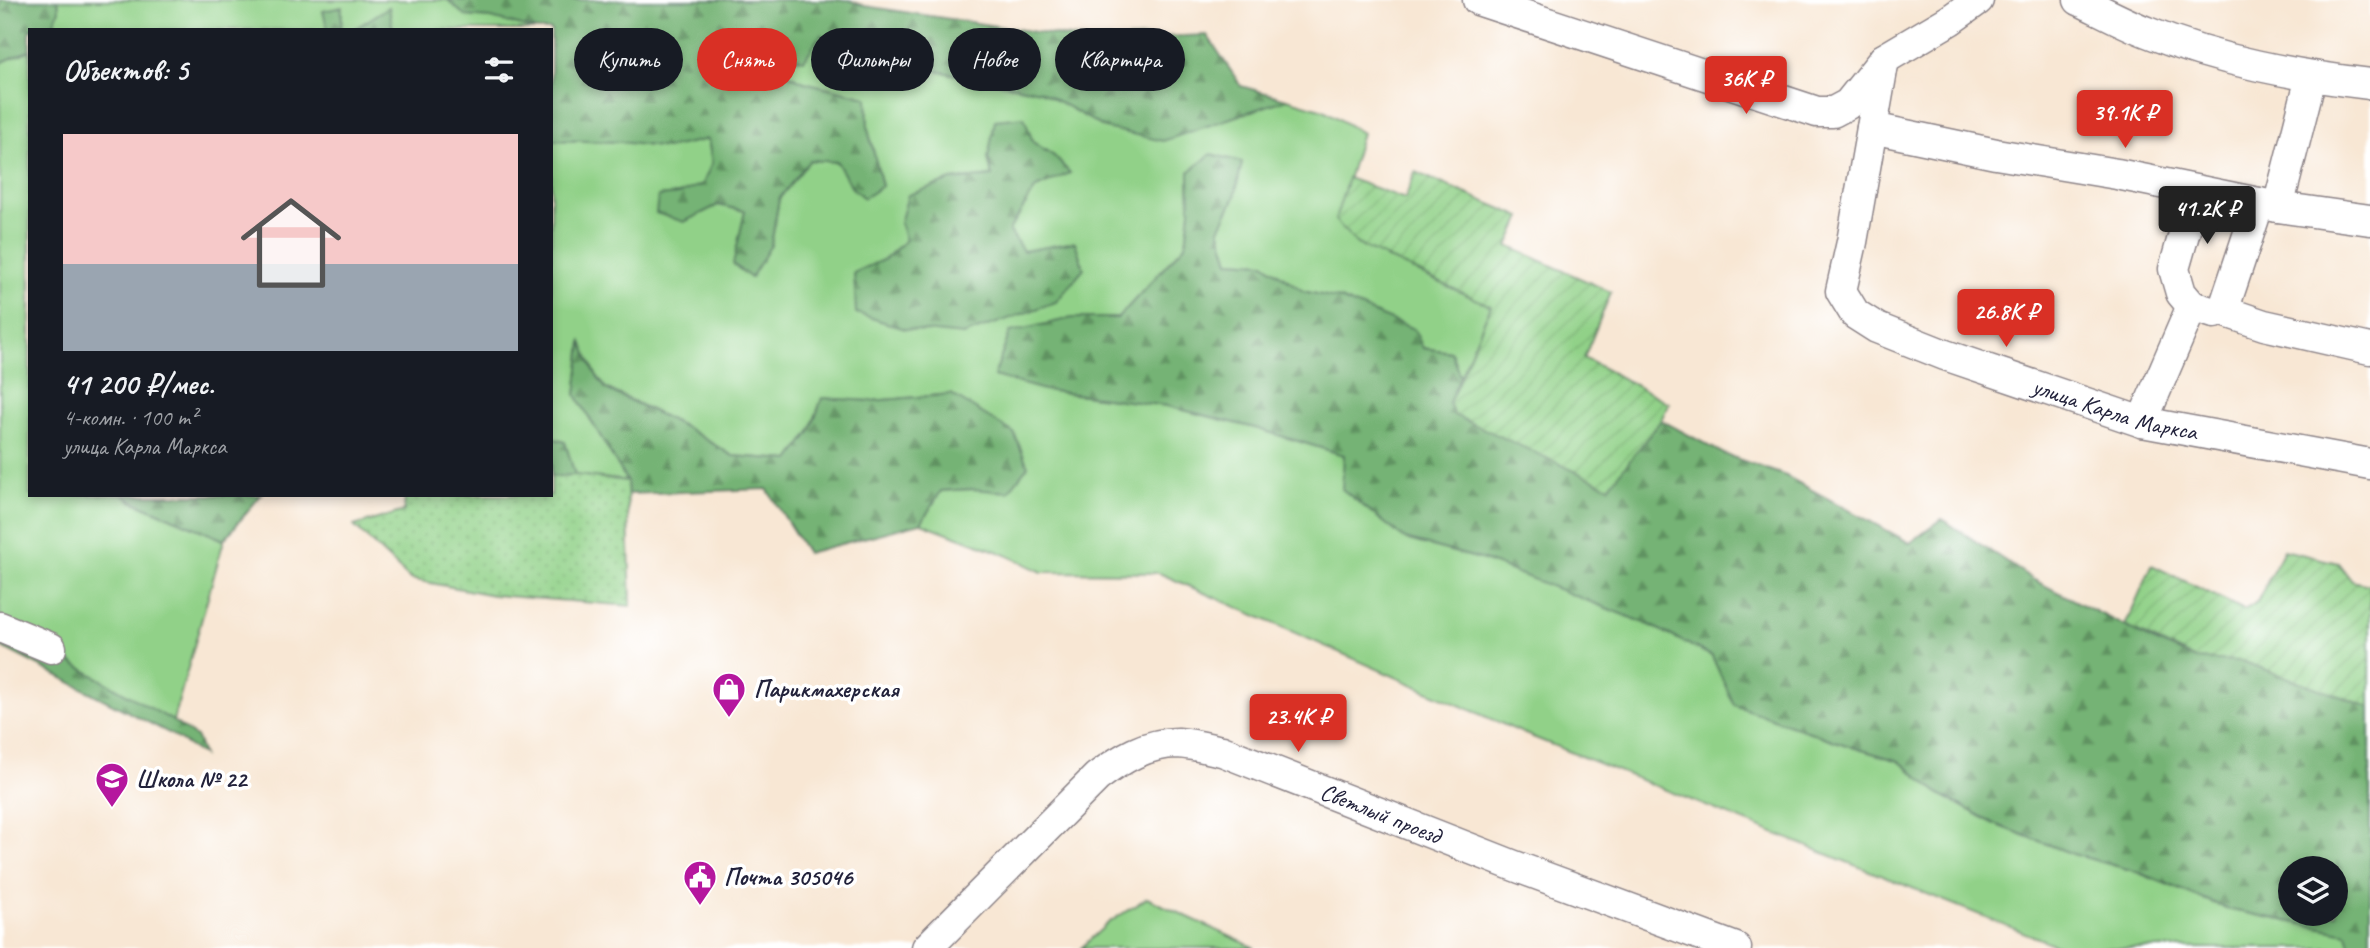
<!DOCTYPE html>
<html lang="ru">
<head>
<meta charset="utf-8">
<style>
  :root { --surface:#171b24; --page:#20242c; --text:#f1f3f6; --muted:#9ea1a6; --line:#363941; --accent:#d93025 }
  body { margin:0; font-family:Caveat,sans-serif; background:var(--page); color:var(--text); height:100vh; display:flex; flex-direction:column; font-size:26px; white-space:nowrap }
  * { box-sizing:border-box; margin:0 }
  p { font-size:23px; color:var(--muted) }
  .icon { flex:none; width:38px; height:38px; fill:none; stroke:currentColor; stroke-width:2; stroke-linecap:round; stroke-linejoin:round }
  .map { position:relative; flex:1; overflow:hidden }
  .side { position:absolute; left:28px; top:28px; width:525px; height:469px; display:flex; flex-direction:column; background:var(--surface); border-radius:0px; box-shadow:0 4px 10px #0003 }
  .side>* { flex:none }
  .banner { position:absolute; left:574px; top:28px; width:665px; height:63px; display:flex; gap:14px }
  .buttons { position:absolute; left:2278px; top:856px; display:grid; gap:14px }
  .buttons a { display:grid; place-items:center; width:70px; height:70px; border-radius:50%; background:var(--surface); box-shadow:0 4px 10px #0003; font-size:35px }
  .price { position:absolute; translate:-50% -60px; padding:0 16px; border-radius:7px; background:var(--accent); color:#fff; font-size:23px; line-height:46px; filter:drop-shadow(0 2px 4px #0008) }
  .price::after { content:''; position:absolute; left:50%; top:42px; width:21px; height:16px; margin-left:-10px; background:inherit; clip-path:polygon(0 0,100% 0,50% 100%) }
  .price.on { background:#222; color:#fff }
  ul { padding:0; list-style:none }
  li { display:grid; align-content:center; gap:14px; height:371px; padding:0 35px }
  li+li { border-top:2px solid var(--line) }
  li span { display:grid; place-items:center; height:217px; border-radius:0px; color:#555 }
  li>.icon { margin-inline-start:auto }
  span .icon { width:126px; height:126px; fill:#fffc; stroke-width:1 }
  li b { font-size:30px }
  h2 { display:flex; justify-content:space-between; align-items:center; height:84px; padding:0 35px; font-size:30px }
  .pill { padding:0 24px; border-radius:32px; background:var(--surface); box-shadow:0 4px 10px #0003; font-size:24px; line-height:63px }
  .pill.on { background:var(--accent); color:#fff }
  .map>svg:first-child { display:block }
  .grass { fill:#91d188; stroke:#5a7a62; stroke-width:2; fill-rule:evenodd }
  .forest { fill:url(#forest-firs); stroke:#4b6a58; stroke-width:2; fill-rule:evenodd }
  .park { fill:url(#park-dots); stroke:#5a7a62; stroke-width:2 }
  .garden { fill:url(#garden-furrows); stroke:#5a7a62; stroke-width:2 }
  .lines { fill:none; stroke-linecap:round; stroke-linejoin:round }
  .minor-casing { stroke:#8d8488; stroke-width:33 }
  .minor { stroke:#fff; stroke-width:30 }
  .labels { text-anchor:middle; stroke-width:7; stroke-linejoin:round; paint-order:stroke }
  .street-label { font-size:24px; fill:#22223b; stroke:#fff }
  .poi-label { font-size:24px; font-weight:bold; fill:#22223b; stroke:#fff; text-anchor:start }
</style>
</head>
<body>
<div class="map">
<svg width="2370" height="948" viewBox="0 0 2370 948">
  <defs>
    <pattern id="forest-firs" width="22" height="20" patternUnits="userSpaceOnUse" patternTransform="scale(1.75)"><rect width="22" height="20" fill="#74b374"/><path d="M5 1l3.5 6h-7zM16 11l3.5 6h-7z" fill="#5f9160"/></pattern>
    <pattern id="park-dots" width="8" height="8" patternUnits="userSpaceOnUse" patternTransform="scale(1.75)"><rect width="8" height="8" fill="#91d188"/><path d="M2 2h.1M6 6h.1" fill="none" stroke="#7db376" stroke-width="1.8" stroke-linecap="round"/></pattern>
    <pattern id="garden-furrows" width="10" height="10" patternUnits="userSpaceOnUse" patternTransform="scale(1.75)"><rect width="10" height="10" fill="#91d188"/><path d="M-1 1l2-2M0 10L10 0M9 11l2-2" fill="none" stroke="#7db376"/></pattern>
  </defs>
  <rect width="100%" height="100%" fill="#fff"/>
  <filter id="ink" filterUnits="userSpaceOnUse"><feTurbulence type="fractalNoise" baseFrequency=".0143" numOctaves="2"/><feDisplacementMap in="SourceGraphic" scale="14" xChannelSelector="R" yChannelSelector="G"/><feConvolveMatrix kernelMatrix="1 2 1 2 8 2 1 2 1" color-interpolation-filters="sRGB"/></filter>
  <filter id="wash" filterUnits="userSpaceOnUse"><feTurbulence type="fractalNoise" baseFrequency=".00686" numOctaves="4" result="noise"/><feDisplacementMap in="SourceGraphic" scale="28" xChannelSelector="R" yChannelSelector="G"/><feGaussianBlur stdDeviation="1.57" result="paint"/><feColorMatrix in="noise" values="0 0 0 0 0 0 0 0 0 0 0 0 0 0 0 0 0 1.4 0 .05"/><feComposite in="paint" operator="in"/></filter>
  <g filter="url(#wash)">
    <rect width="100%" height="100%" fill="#f8e7d4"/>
    <!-- grass -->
    <path class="grass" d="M58 0H448L465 16 491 18 537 30H393L389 8 353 30H341L342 8 323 11 328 30H51L59 10Z
      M821 35 875 59 1040 91 1105 128 1234 116 1287 99 1324 110 1362 133 1336 220 1357 244 1491 306 1460 377 1451 352 1422 348 1340 299 1303 291 1264 263 1229 261 1219 229 1235 197 1189 172 1190 211 1186 244 1118 318H1072L1044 390 1167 406 1255 428 1344 455 1405 539 1484 560 1652 626 1712 656 1735 705 1852 747 1899 761 1941 795 1995 824 2073 854 2131 870 2231 910 2348 933 2351 948H2063L1525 734 1159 573 1042 572 1004 554 921 523 941 491 971 489 951 394 871 401 822 398 810 432 790 460 733 456 685 427 606 388 595 373 582 344 576 395 627 481 575 475 565 442 551 438V140L621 142 667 148 708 139 712 163 703 184 679 194 659 196 684 222 718 205 745 211 771 245 779 199 810 160 837 162 852 188 882 186 868 129 867 97 804 82 744 54ZM1033 142 1054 156 1069 173 1036 188 1009 230 1023 251 854 273 885 259 906 240 951 180 993 176Z
      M30 50V495H123L132 501 224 540 173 721 13 629 0 624V63Z
      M1147 898 1255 948H1081L1108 923Z"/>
    <!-- forest -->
    <path class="forest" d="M0 0H58L59 10 51 30H30V50L0 63Z
      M448 0H849L865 6 1088 40 1207 35 1241 86 1287 99 1163 141 1105 128 1040 91 875 59 821 35 804 60 747 54 804 82 867 97 868 129 882 186 864 198 852 188 837 162 810 160 779 199 771 245 751 278 733 264 745 211 718 205 684 222 656 213 658 196 679 194 703 184 712 163 708 139 667 148 621 142 551 140V30H537L491 18 465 16Z
      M342 7 341 30H328L323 11Z
      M389 7 393 30H353Z
      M1024 117 1033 142 1054 156 1070 173 1036 188 1009 230 1023 251 1075 242 1084 269 1056 302 963 335 905 329 856 313 854 273 885 259 906 240 900 223 908 195 951 180 992 176 988 158 995 120Z
      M1211 154 1242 162 1235 197 1219 229 1229 261 1264 263 1303 291 1340 299 1414 329 1423 348 1451 352 1460 377 1449 403 1626 465 1661 420 1724 454 1786 476 1910 543 1942 519 2034 580 2148 638 2196 659 2242 661 2370 707V948H2351L2347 933 2231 910 2138 872 2073 854 1995 824 1941 795 1899 761 1852 747 1734 705 1712 656 1652 626 1484 560 1405 539 1342 489 1344 455 1255 428 1167 406 1044 390 994 376 1010 332 1072 318H1118L1186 244 1190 211 1189 172ZM2291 868H2336V914H2291Z
      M582 342 595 373 606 389 685 427 733 456 790 460 810 432 822 398 871 401 951 394 1014 433 1028 466 1008 492 971 489 941 491 921 523 807 553 767 489 628 494 627 481 576 395Z
      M551 438 565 442 575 475 551 477Z
      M123 495H261L224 540 132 501Z
      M0 624 13 629 173 721 197 738 203 755 169 733 0 646Z"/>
    <!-- park -->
    <path class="park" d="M575 475 627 481 631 606 493 595 410 579 354 526 404 511 405 495H551V477Z"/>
    <!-- garden -->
    <path class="garden" d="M1415 172 1521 217 1508 246 1611 292 1584 358 1669 403 1661 420 1609 487 1454 415 1449 403 1491 306 1357 244 1335 220 1348 178 1405 199Z
      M2284 550 2338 563 2352 581 2370 585V707L2242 661 2196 659 2125 626 2152 565 2244 610 2257 602Z"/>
  </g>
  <g filter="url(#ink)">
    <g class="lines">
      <defs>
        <g id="minor">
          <path d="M1478 0 1817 112H1833L1848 104 1884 59 1950 20 1978 0"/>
          <path d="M2079 0C2102 11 2124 23 2147 32 2218 61 2295 75 2370 84"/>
          <path id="s1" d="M1884 59 1852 242 1841 291 1855 314 1877 328 1945 355 2142 422 2370 464"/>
          <path d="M1872 128 1996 154 2117 174 2278 207 2370 220"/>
          <path d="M2278 207 2311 77"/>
          <path d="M2192 306 2181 293 2174 269 2196 192"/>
          <path d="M2223 311 2264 325 2370 349"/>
          <path d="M2142 422 2192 306 2214 313 2223 311 2259 203"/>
          <path d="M0 627 51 648"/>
          <path id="s2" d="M927 948 1097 777C1121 759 1146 743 1178 743 1193 744 1208 748 1222 751L1512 865 1736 948"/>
        </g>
      </defs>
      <!-- minor casing -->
      <use href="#minor" class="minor-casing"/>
      <!-- minor -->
      <use href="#minor" class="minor"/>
    </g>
  </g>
  <!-- icons -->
  <defs>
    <symbol id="shop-pin" viewBox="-11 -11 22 30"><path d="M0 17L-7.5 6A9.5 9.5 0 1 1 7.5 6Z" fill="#b5179e" stroke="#fff"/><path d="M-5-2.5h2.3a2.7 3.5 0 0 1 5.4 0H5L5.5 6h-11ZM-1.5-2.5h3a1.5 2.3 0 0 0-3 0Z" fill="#fff"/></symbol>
    <symbol id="school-pin" viewBox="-11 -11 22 30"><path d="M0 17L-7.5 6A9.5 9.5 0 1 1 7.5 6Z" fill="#b5179e" stroke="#fff"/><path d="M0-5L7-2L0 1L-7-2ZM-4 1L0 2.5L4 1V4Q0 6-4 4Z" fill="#fff"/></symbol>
    <symbol id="civic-pin" viewBox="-11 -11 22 30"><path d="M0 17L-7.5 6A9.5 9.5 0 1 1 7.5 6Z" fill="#b5179e" stroke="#fff"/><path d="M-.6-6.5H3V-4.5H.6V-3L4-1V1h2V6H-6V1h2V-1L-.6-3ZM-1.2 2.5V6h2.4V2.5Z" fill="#fff"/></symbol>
  </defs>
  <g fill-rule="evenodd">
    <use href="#shop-pin" x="710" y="670" width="38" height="52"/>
    <use href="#school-pin" x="93" y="760" width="38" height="52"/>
    <use href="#civic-pin" x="681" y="858" width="38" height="52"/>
  </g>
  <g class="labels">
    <!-- street labels -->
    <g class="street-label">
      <text dy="8" stroke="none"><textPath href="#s1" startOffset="541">улица Карла Маркса</textPath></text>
      <text dy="8" stroke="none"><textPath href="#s2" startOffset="546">Светлый проезд</textPath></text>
    </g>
    <!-- poi labels -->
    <g class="poi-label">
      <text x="754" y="697">Парикмахерская</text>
      <text x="136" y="787">Школа № 22</text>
      <text x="724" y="885">Почта 305046</text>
    </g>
  </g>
</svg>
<div class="buttons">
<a><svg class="icon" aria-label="layers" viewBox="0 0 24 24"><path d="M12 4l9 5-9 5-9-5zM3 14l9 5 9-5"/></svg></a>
</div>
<b class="price" style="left:1746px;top:116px">36K ₽</b>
<b class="price" style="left:2125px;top:150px">39.1K ₽</b>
<b class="price on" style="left:2207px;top:246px">41.2K ₽</b>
<b class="price" style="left:2006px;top:349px">26.8K ₽</b>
<b class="price" style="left:1298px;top:754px">23.4K ₽</b>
<div class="banner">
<a class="pill">Купить</a>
<a class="pill on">Снять</a>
<a class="pill">Фильтры</a>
<a class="pill">Новое</a>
<a class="pill">Квартира</a>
</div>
<section class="side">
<h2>Объектов: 5<svg class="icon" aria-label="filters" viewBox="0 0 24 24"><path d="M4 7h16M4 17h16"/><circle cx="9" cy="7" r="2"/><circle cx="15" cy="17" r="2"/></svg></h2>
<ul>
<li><span style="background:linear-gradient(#f6c9c9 60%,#9aa5b1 0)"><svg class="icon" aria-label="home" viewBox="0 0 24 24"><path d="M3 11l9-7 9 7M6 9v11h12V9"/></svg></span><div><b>41 200 ₽/мес.</b><p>4-комн. · 100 m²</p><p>улица Карла Маркса</p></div></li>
</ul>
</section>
</div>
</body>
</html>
